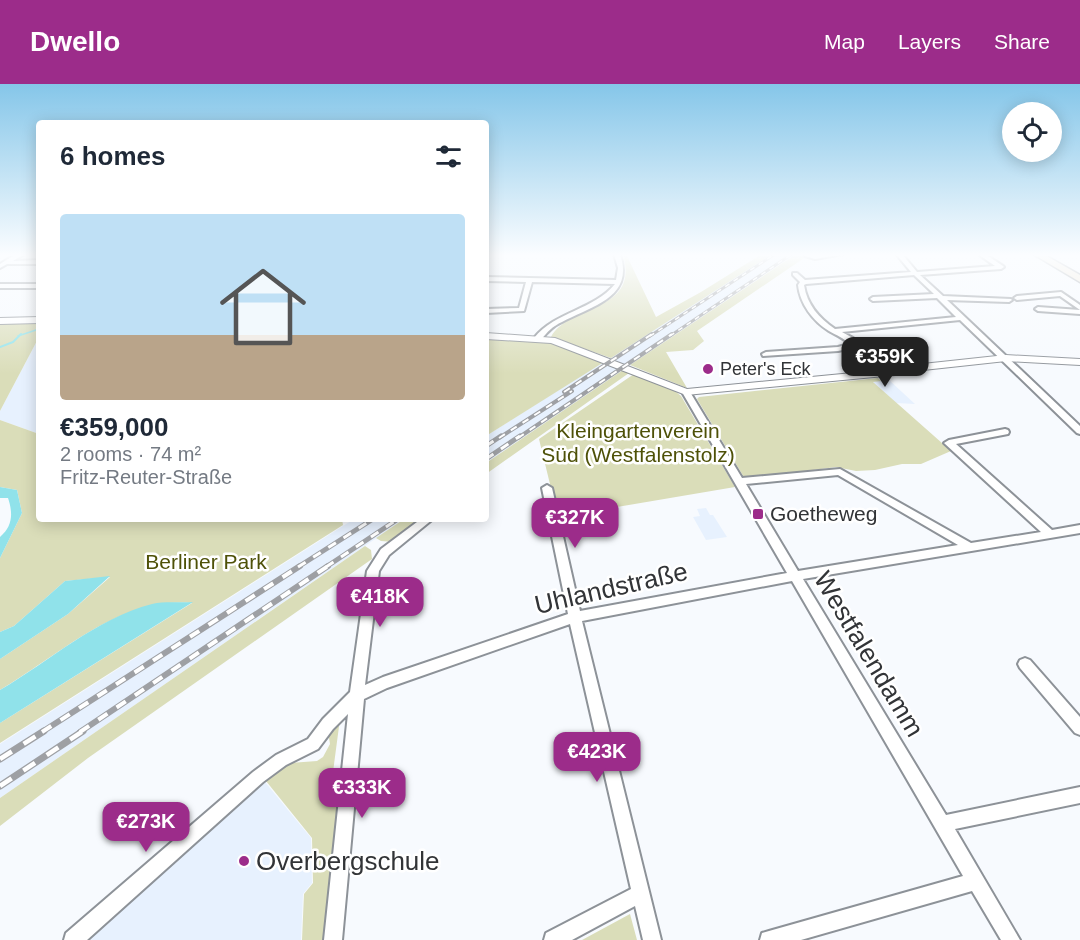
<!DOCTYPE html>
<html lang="en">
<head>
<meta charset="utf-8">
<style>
  :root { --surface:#fff; --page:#f6f6f7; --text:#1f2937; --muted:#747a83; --line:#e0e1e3; --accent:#9c2c8a }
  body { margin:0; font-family:Arial,sans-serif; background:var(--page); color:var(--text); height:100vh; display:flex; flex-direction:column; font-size:22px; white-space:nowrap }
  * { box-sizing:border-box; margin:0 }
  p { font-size:20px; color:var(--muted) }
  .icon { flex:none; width:33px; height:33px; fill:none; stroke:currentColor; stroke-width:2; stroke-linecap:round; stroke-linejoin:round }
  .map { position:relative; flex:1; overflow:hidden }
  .details { position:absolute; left:36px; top:36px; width:453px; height:402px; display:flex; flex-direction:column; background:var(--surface); border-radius:6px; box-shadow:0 3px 15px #0003 }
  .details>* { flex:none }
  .buttons { position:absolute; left:1002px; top:18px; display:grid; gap:12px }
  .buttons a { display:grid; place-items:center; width:60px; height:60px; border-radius:50%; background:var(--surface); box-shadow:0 3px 15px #0003; font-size:30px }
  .price { position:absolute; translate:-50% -51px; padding:0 14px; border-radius:12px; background:var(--accent); color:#fff; font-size:20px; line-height:39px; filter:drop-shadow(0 2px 3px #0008) }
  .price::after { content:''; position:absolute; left:50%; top:36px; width:18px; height:14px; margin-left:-9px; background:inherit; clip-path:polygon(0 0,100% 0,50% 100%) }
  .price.selected { background:#222; color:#fff }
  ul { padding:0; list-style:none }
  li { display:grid; align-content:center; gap:12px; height:318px; padding:0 24px }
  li+li { border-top:2px solid var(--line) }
  li span { display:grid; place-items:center; height:186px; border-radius:6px; color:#555 }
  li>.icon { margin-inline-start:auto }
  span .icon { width:108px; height:108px; fill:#fffc; stroke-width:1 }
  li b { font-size:26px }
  h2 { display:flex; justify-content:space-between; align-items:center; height:72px; padding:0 24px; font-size:26px }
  header { display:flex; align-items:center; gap:36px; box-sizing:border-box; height:84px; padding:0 30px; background:var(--accent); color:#fff }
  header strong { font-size:28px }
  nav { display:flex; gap:33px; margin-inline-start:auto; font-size:21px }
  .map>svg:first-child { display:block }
  .built { fill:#e7f1fe }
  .green { fill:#daddb9 }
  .water { fill:#90e2ea }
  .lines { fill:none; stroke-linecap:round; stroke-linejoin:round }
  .stream-far1 { stroke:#90e2ea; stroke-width:1.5 }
  .stream { stroke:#90e2ea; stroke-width:2 }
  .minor-casing { stroke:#8d9298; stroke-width:4 }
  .tertiary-casing { stroke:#8d9298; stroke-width:2 }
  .secondary-casing { stroke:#8d9298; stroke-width:3 }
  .minor { fill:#fff; fill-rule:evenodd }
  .tertiary { fill:#fff; fill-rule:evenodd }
  .secondary { fill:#f1e5d2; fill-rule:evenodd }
  .rail-far4-casing { stroke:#9ea0a4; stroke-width:3 }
  .rail-far3-casing { stroke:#9ea0a4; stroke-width:4 }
  .rail-far2-casing { stroke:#9ea0a4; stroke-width:5 }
  .rail-far1-casing { stroke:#9ea0a4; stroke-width:6 }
  .rail-casing { stroke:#9ea0a4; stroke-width:7 }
  .rail-far4 { stroke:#fff; stroke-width:1.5; stroke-dasharray:5; stroke-linecap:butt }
  .rail-far3 { stroke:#fff; stroke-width:2; stroke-dasharray:7; stroke-linecap:butt }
  .rail-far2 { stroke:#fff; stroke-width:3; stroke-dasharray:9; stroke-linecap:butt }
  .rail-far1 { stroke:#fff; stroke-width:4; stroke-dasharray:11; stroke-linecap:butt }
  .rail { stroke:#fff; stroke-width:4.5; stroke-dasharray:14; stroke-linecap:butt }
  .poi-dot { fill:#9c2c8a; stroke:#fff; stroke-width:2 }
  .labels { text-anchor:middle; stroke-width:5; stroke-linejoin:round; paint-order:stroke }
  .far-poi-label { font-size:18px; fill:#323437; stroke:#fff; text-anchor:start }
  .park-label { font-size:21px; fill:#4e5108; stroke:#fff }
  .poi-label { font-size:21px; fill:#323437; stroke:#fff; text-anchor:start }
  .near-street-label { font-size:26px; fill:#323437; stroke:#fff }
  .near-poi-label { font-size:26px; fill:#323437; stroke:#fff; text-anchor:start }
</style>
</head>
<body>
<header>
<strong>Dwello</strong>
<nav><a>Map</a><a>Layers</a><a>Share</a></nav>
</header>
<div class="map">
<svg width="1080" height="856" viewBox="0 0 1080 856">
  <rect width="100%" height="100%" fill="#f7fafe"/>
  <!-- built -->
  <path class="built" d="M772 170H795L486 379V352Z
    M39 253V350L0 336V327Z
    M889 296 915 320 896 319 872 297Z
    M706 424 710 431H713L727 453 706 456 693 433 700 432 697 425Z
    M354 435H404L0 714V660Z
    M265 698 311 754 312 799 303 810 301 856H87Z"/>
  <!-- green -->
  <path class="green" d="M623 170H626L656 233 701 208 762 170H772L611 274 551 253C571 218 640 229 623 170Z
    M796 170H810L697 247 704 257 693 266 666 268 687 304 630 281Z
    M39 239V253L0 327V240Z
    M486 255 551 259 604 278 486 352Z
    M623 286 629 289 486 390V379Z
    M634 290 675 307 681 312 735 403 558 433 539 355Z
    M878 294 881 297 873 298 951 367 921 380H902L875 386 856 387 836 383 745 395 697 315 699 313Z
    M0 336 39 350V435H342L343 441 0 659V639L192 519C118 513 60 571 0 606V575L68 530 110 493 65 497 14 542 0 548V474L22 429 17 406 0 403Z
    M404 435H425L394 458 381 457 376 454Z
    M365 462 371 466 372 475 88 674 0 742V714Z
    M340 635 331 703H341L325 856H302L304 810 313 799 312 754 266 697 290 679 317 677 323 673 330 660 328 648Z
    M630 830 637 856H582Z"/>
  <!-- water -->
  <path class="water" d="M0 403 17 406 22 429 0 474V453C13 442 13 429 8 414H0Z
    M110 492 68 530 0 575V548L14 542 65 497Z
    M193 518 0 639V606C50 577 95 535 152 520 164 517 180 519 193 518Z"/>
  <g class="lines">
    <!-- stream-far1 -->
    <path class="stream-far1" d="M18 252 39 245"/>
    <!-- stream -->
    <path class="stream" d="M0 263 13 258 21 250"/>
    <defs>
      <path id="minor" d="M16 170H24L13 177 39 176V180H7L0 184V180Z
        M614 170H620C635 214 591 222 562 238 553 242 547 248 541 256L534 254C556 227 594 226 615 200L532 198 524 227 486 229V225L519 224 526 198 486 197V193L616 196 618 184Z
        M805 170H843L815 175 805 172Z
        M896 170H902L917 188 995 182 978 170H985L1003 182 1004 183 1001 185 920 191 943 212 1011 215 1012 216 1009 218 947 216 1080 342V350L1077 349 960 236 842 248 853 254 858 261 857 263 838 267 763 272 762 270 766 268 838 263 849 260C844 254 836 251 829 247 813 237 800 220 798 201L800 198 793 191V189H797L805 196 911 188ZM914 191 934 210 873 213 870 215 873 217 937 214 956 233 835 245C819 234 807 221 804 201L806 200Z
        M0 200H39V204H0Z
        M1061 208 1080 221V230L1038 227 1035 225 1038 223 1080 226 1060 212 1017 216 1014 214 1017 212Z
        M683 306H686L690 308 742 394 840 385 971 459 1041 448 944 359 949 356 1005 345 1008 346 1009 348 1008 350 956 360 1052 446 1080 441V449L803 495 946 731 1080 703V719L955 745 1020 856H1001L972 807 801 856H760L762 849 769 847 963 792 792 497 582 537 661 856H643L635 822 572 856H544L546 849 631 805 570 540 387 604 364 615 342 856H324L348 630 333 645 318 665 286 681 263 698 87 856H64L66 849 253 688 276 671 308 655 323 635 350 608 367 487 381 465 421 435H433L389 471 379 487 365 601 383 593 568 530 542 404 547 401 552 404 580 527 787 489 682 308ZM838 391 958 461 798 487 746 400Z
        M1025 574 1030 576 1080 633V651L1075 649 1020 584 1018 580 1020 576Z"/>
      <path id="tertiary" d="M39 233V239L0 240V234Z
        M486 249 555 254 687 305 894 285 904 282 1006 271 1080 275V281L1006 277 905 288 895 291 686 311 551 259 486 255Z"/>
      <path id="secondary" d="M1033 170H1043L1080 191V198Z"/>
    </defs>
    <!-- minor casing -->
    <use href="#minor" class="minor-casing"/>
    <!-- tertiary casing -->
    <use href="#tertiary" class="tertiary-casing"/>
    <!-- secondary casing -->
    <use href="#secondary" class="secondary-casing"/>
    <!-- minor -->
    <use href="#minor" class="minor"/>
    <!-- tertiary -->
    <use href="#tertiary" class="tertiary"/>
    <!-- secondary -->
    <use href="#secondary" class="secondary"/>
    <defs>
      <path id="rail-far4" d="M650 252 775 170
        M670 252 792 170"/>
      <path id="rail-far3" d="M564 308 652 250
        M499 354 572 307
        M518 354 672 250"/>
      <path id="rail-far2" d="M486 362 501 352
        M486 375 520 352
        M298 483 373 435
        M326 483 398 435"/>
      <path id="rail-far1" d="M42 648 300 482
        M80 648 328 482"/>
      <path id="rail" d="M0 675 44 647
        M0 702 83 647"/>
    </defs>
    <!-- rail-far4 casing -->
    <use href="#rail-far4" class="rail-far4-casing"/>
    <!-- rail-far3 casing -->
    <use href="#rail-far3" class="rail-far3-casing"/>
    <!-- rail-far2 casing -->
    <use href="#rail-far2" class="rail-far2-casing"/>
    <!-- rail-far1 casing -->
    <use href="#rail-far1" class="rail-far1-casing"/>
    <!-- rail casing -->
    <use href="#rail" class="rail-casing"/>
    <!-- rail-far4 -->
    <use href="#rail-far4" class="rail-far4"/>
    <!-- rail-far3 -->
    <use href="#rail-far3" class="rail-far3"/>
    <!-- rail-far2 -->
    <use href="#rail-far2" class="rail-far2"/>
    <!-- rail-far1 -->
    <use href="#rail-far1" class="rail-far1"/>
    <!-- rail -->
    <use href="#rail" class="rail"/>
  </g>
  <!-- sky -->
  <linearGradient id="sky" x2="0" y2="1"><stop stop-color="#85c6e9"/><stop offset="0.59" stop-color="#fbfdff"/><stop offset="1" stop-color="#fbfdff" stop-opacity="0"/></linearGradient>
  <rect width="1080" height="290" fill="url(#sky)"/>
  <!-- markers -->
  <g class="poi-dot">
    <circle cx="708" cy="285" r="6"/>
    <rect x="752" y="424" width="12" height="12" rx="3"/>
    <circle cx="244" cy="777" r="6"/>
  </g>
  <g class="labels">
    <!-- far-poi labels -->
    <g class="far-poi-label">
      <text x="720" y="291">Peter's Eck</text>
    </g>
    <!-- park labels -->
    <g class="park-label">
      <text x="638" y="354">Kleingartenverein<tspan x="638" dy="24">Süd (Westfalenstolz)</tspan></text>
      <text x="206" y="485">Berliner Park</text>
    </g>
    <!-- poi labels -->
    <g class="poi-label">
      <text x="770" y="437">Goetheweg</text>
    </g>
    <!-- near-street labels -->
    <g class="near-street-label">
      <text transform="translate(611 504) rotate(-13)" y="9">Uhlandstraße</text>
      <text transform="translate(869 570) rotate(59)" y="9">Westfalendamm</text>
    </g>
    <!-- near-poi labels -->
    <g class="near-poi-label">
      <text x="256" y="786">Overbergschule</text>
    </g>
  </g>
</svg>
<div class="buttons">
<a><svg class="icon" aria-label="locate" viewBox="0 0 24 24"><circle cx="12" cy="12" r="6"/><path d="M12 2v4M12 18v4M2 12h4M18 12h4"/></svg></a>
</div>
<b class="price selected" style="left:885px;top:304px">€359K</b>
<b class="price" style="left:575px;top:465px">€327K</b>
<b class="price" style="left:380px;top:544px">€418K</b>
<b class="price" style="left:597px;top:699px">€423K</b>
<b class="price" style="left:362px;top:735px">€333K</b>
<b class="price" style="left:146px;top:769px">€273K</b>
<section class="details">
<h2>6 homes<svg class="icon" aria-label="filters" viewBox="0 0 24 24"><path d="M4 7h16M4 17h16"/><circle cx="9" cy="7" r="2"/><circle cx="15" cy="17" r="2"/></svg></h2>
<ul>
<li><span style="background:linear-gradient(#bfe0f5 65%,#b9a48a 0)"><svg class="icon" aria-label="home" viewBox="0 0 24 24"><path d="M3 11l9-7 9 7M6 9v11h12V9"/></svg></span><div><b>€359,000</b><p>2 rooms · 74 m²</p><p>Fritz-Reuter-Straße</p></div></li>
</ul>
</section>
</div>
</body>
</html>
